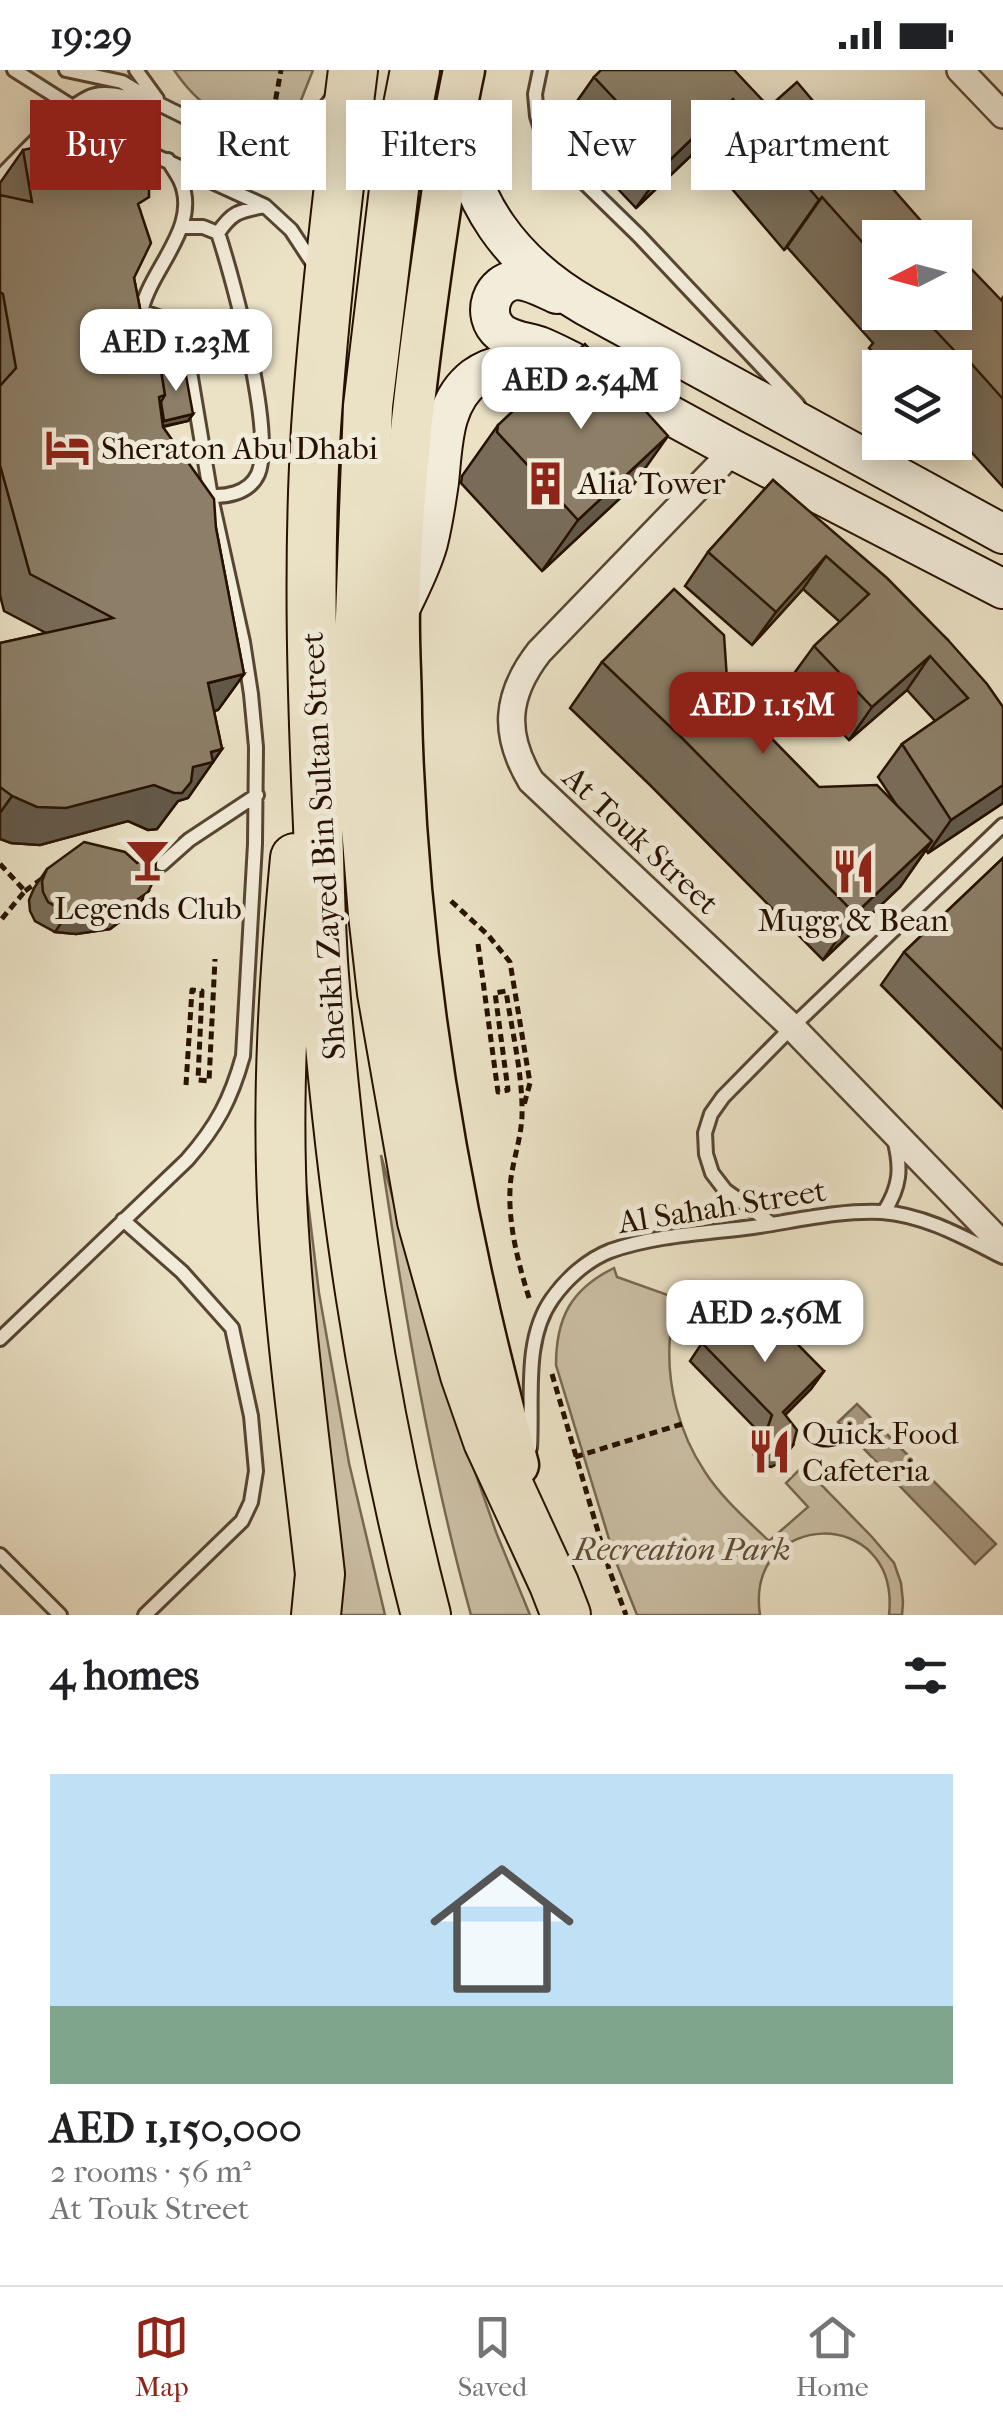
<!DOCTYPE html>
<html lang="en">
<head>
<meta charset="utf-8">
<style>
  :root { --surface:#fff; --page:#f6f6f6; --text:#202124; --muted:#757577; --line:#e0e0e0; --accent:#8f2418 }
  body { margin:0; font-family:"IM FELL French Canon",serif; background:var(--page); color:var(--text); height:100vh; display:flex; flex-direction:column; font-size:38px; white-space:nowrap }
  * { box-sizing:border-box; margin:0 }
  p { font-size:32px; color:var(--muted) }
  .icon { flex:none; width:55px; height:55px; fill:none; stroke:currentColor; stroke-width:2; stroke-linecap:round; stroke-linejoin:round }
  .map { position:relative; height:1545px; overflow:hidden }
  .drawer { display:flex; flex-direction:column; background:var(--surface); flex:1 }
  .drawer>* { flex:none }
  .top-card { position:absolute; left:30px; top:30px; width:945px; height:90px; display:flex; gap:20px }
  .needle { width:65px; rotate:264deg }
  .fabs { position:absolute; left:862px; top:150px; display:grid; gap:20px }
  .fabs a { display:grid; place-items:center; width:110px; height:110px; border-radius:0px; background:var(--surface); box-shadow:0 5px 25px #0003; font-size:50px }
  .price { position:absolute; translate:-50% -85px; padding:0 22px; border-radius:20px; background:#fff; color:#222; font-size:32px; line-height:65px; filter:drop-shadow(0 2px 5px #0008) }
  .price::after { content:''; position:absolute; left:50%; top:60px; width:30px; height:22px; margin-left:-15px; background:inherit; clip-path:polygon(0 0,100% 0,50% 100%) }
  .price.active { background:var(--accent); color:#fff }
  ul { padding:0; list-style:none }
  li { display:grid; align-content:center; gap:20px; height:530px; padding:0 50px }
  li span { display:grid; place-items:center; height:310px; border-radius:0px; color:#555 }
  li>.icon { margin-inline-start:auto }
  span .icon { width:180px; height:180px; fill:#fffc; stroke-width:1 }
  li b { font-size:42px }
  h2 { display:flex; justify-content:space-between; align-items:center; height:120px; padding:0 50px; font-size:42px }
  .pill { padding:0 35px; border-radius:0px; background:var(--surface); box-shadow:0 5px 25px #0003; font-size:35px; line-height:90px }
  .pill.active { background:var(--accent); color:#fff }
  .status { display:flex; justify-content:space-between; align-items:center; height:70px; padding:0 50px; background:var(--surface); direction:ltr }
  .status svg { height:28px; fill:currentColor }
  .dock { display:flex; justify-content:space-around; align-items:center; height:140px; border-top:2px solid var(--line); background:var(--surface); font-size:28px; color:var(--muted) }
  .dock a { display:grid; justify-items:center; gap:5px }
  .dock .active { color:var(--accent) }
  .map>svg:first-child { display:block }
  .green { fill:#cabea4; stroke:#786852; stroke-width:2.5 }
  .water { fill:#a89b83; stroke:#74644f; stroke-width:2.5 }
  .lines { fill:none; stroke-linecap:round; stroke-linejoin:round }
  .lane-casing { stroke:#574532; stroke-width:18 }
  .street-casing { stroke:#574532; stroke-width:30 }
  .secondary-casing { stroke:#261100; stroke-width:42 }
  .primary-casing { stroke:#261100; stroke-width:45 }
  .highway-casing { stroke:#261100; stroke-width:52 }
  .path { stroke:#261100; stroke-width:5; stroke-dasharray:8 5; stroke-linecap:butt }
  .lane { stroke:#f2ecda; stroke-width:12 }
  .street { stroke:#f2ecda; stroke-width:25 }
  .secondary { stroke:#f2ecda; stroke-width:38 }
  .primary { stroke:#ebe2c6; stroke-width:40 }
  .highway { stroke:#ebe2c6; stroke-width:48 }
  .wall { fill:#786c59; stroke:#261100; stroke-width:2.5 }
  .shaded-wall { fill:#625848; stroke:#261100; stroke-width:2.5 }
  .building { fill:#8c7e67; stroke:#261100; stroke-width:2.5 }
  .labels { text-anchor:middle; stroke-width:10; stroke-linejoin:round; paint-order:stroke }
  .poi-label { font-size:32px; fill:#261100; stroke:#f2ecda; text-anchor:start }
  .street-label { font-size:32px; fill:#261100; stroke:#f2ecda }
  .park-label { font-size:32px; font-style:italic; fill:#5f4e39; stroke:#f2ecda }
</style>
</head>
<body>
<div class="status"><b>19:29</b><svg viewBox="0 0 49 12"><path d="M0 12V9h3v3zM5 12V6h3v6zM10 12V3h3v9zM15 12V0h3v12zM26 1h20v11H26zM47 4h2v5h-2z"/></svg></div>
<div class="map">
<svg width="1003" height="1545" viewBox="0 0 1003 1545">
  <rect width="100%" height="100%" fill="#ebe2c6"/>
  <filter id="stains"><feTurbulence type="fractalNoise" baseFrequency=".002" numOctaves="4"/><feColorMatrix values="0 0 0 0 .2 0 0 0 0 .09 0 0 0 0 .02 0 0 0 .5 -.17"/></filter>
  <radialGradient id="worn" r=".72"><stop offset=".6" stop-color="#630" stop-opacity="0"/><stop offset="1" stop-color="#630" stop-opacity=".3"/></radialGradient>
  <!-- green -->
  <path class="green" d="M174 0H313L296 43C241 63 206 47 174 0Z
    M297 1041 319 1223 349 1393 385 1545H333Z
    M381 1085 441 1304 496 1462 530 1545H471C429 1394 404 1239 381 1085Z
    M614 1198 617 1207 679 1229C676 1242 671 1255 670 1267 666 1314 679 1363 705 1402 721 1427 747 1450 769 1471L808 1437 786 1413 803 1396 872 1467 894 1493 901 1513 903 1532 902 1545H889C901 1434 744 1439 760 1545H637L616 1492 556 1295C556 1248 571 1219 614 1198Z"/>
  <!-- water -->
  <path class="water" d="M857 1334 996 1474 975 1494 838 1352Z"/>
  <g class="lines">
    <defs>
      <path id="lane" d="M14 0 136 77 265 136 291 160 314 195
        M66 0 122 12 161 35 232 70 252 73 273 72 309 57 333 27
        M136 0 157 29
        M540 0 535 24 537 46 543 65 555 84 639 166 798 335
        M0 107C19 88 71 30 95 25 111 21 133 29 149 32
        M181 157H203L218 163
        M140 249C144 203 203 159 180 110 177 104 172 97 168 90
        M204 425C224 428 249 424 258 404 275 364 233 208 218 163 233 141 240 141 265 136
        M162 794 189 770 257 725
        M884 1142C900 1117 902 1099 894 1069
        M123 1150 182 1202 232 1258 251 1346 256 1401 251 1432 242 1451 145 1545
        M772 1154 725 1120 712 1103 706 1084 705 1063 711 1044 723 1027 792 957 1003 755
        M0 1269 187 1090C217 1056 231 1029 243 986L255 774 256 677 251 624 243 572 211 427 184 266 172 252 141 241
        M530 1378C533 1329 523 1270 552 1229 566 1209 587 1190 610 1181 655 1165 706 1163 753 1157 795 1151 839 1140 882 1142 925 1145 965 1168 1003 1187
        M0 1485 60 1545"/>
      <path id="street" d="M960 0 1003 45
        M734 380 539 582C505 626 503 664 531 711L792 957 1003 1175"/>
      <path id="secondary" d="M459 43C463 130 513 194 586 236L1003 464
        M557 224C545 219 532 211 519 210 491 210 480 246 501 263 512 271 527 272 539 276 549 280 559 285 569 290L734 380 1003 519
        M401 537C411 516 422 495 428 473 433 453 436 433 439 412 443 376 442 332 475 307 498 290 529 292 556 290"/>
      <path id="primary" d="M464 0C451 59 443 119 434 179 417 298 402 418 399 539 398 574 401 609 401 644 407 898 451 1150 518 1395"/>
      <path id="highway" d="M353 0C338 119 324 238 316 358 308 490 312 624 318 756 320 806 320 856 324 905 341 1122 371 1333 426 1545
        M415 0 398 86 368 336 358 600 360 682 373 844 382 923 422 1151 465 1305 488 1371 554 1514 566 1545
        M295 788C284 907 276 1027 283 1147 290 1266 307 1385 320 1504L316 1545"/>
    </defs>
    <!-- lane casing -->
    <use href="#lane" class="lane-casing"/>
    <!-- street casing -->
    <use href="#street" class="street-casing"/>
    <!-- secondary casing -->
    <use href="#secondary" class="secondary-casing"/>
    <!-- primary casing -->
    <use href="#primary" class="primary-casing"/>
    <!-- highway casing -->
    <use href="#highway" class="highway-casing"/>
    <!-- path -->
    <path class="path" d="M271 55 281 0
      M0 794 25 821 0 851
      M25 821 43 808
      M451 831 488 865 510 892 530 1013 524 1035
      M478 874 498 1022 508 1020 495 923 506 921C512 962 523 1005 522 1046 521 1068 514 1087 511 1108 506 1148 518 1193 530 1231
      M186 1015 192 920 202 921 198 1010 209 1011 215 889
      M552 1304 609 1499 626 1545
      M575 1387 682 1354"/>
    <!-- lane -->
    <use href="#lane" class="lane"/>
    <!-- street -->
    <use href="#street" class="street"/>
    <!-- secondary -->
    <use href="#secondary" class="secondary"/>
    <!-- primary -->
    <use href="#primary" class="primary"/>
    <!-- highway -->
    <use href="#highway" class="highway"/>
  </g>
  <!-- wall -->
  <path class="wall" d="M734 0 880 168V242H955L1001 230 1003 227V417L955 364V298H888L869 278 873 273 787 177 784 180 698 79 636 138 559 57 594 7Z
    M23 80 140 140 134 208 148 279 161 301 193 344 188 351 163 357 216 458 244 604 218 640 214 641 222 679 188 728 178 731 157 759 148 760 128 751 40 775 11 773 0 769V573L46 563 4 541 0 525V113Z
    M498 355 632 417 542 501 461 413 462 406Z
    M773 410 948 570 1003 733 928 783 926 780 900 817 823 890 650 715 570 638 602 592 728 624 819 717 896 734 878 707 902 674 935 651 907 620 849 670 790 609 814 576 840 552 803 519 752 575 685 516 708 482Z
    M1003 788V1038L881 915 904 882Z
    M47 799 134 841 110 859 76 864 55 862 35 851 30 841 29 830 34 818Z
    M702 1273 824 1301 811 1319 785 1345 793 1375 781 1392 771 1397 757 1392 753 1383 760 1363 690 1291Z"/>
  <!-- shaded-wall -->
  <path class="shaded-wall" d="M733 29 698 79 636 138 671 89Z
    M822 127 787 177 784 180 819 130Z
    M193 344 188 351 159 357 164 351Z
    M668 366 632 417 542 501 578 450Z
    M826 486 803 519 752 575 776 542Z
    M930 586 907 620 849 670 872 637Z
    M244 604 218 640 183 650 208 613Z
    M222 679 188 728 178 731 157 759 148 760 128 751 40 775 11 773 0 769V743L12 726 193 697 211 682Z
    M1003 715V733L928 783 951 750Z
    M932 771 900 817 823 890 855 844Z
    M148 822 134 841 110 859 76 864 55 862 68 843Z
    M824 1301 811 1319 770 1360 783 1342Z
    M769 1375H793L781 1392 771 1397 757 1392Z"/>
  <!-- building -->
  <path class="building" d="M601 0H734L769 37 797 12 875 104 878 102 936 168H880V192L822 127 819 130 733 29 671 89 594 7Z
    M58 58 149 84V127L138 134 151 173 134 208 148 279 157 276 165 325 159 327 163 357 214 429 216 458 244 604 208 613 222 679 211 682 213 692 193 697 191 712 182 723H174L154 715 66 738 37 737 12 726 0 717V573L113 548 30 504 0 395V316L16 298 3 224 0 222V125L32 132 23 80 32 78 43 67Z
    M955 182 1003 232V329L969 291 967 294 918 242H955Z
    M585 274 668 366 578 450 497 362 498 355Z
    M184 295 193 344 164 351 161 332 165 325 161 301Z
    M773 410 887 508 948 570 987 614 1003 637V715L951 750 902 674 968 628 930 586 872 637 814 576 869 524 826 486 776 542 708 482Z
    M674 519 724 565 728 624 819 717 877 715 932 771 855 844 682 668 602 592Z
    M84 772 125 782 137 793 157 783 154 810 148 822 123 840 89 846 68 843 48 832 43 822 42 811 47 799Z
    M1003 788V981L904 882Z
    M750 1226 824 1301 783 1342 797 1360 793 1375 784 1380 769 1375 765 1365 772 1345 702 1273Z"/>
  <!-- icons -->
  <defs>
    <symbol id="hotel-bare" viewBox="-9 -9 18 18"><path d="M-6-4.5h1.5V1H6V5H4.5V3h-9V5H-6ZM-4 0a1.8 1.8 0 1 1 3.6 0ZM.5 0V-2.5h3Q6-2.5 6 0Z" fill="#8f2418" stroke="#f2ecda" stroke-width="2.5" paint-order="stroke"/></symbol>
    <symbol id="building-bare" viewBox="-9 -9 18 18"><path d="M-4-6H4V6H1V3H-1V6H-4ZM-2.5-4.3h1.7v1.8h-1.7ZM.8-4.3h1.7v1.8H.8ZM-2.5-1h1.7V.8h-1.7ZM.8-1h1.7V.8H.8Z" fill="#8f2418" stroke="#f2ecda" stroke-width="2.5" paint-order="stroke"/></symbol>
    <symbol id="bar-bare" viewBox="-9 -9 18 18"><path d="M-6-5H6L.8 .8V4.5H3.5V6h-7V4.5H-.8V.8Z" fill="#8f2418" stroke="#f2ecda" stroke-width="2.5" paint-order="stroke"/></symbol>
    <symbol id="restaurant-bare" viewBox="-9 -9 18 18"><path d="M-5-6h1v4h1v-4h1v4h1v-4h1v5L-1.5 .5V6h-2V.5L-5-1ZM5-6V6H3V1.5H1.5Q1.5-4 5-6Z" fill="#8f2418" stroke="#f2ecda" stroke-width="2.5" paint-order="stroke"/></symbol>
  </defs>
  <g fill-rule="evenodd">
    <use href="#hotel-bare" x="36" y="346" width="63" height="63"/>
    <use href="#building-bare" x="514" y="382" width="63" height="63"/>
    <use href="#bar-bare" x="116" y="758" width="63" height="63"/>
    <use href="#restaurant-bare" x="822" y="770" width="63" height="63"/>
    <use href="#restaurant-bare" x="738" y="1350" width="63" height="63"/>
  </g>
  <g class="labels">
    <!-- poi labels -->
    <g class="poi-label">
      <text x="101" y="389">Sheraton Abu Dhabi</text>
      <text x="578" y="424">Alia Tower</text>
      <text x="148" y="849" text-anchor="middle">Legends Club</text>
      <text x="853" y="861" text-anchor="middle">Mugg &amp; Bean</text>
      <text x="802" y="1374">Quick Food<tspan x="802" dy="37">Cafeteria</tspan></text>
    </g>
    <!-- street labels -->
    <g class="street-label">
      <text transform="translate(641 770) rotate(43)" y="11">At Touk Street</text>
      <text transform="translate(323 776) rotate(-93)" y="11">Sheikh Zayed Bin Sultan Street</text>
      <text transform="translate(722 1136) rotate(-9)" y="11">Al Sahah Street</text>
    </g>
    <!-- park labels -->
    <g class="park-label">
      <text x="682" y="1490">Recreation Park</text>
    </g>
  </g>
  <rect width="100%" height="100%" filter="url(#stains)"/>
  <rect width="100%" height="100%" fill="url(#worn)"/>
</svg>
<div class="fabs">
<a><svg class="needle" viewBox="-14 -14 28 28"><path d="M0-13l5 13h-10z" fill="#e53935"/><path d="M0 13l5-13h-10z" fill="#757577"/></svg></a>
<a><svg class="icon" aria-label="layers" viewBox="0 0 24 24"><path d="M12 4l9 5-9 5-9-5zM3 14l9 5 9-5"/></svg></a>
</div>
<b class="price" style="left:176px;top:324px">AED 1.23M</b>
<b class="price" style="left:581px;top:362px">AED 2.54M</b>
<b class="price active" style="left:763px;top:687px">AED 1.15M</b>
<b class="price" style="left:765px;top:1295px">AED 2.56M</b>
<div class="top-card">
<a class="pill active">Buy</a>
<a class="pill">Rent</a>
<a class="pill">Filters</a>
<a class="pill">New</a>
<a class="pill">Apartment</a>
</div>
</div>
<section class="drawer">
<h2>4 homes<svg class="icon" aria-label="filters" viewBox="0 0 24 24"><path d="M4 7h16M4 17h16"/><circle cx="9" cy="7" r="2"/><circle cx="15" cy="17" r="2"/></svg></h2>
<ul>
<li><span style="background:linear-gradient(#bfe0f5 75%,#7fa58c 0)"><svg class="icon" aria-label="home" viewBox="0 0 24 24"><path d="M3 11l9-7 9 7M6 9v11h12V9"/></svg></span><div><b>AED 1,150,000</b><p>2 rooms · 56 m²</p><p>At Touk Street</p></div></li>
</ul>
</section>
<nav class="dock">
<a class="active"><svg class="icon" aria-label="map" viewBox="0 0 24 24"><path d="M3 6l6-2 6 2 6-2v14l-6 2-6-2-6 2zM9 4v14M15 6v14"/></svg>Map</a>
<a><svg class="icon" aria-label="saved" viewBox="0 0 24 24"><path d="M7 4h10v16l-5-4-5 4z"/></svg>Saved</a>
<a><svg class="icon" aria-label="home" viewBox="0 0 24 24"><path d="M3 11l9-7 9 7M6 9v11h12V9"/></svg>Home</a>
</nav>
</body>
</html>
